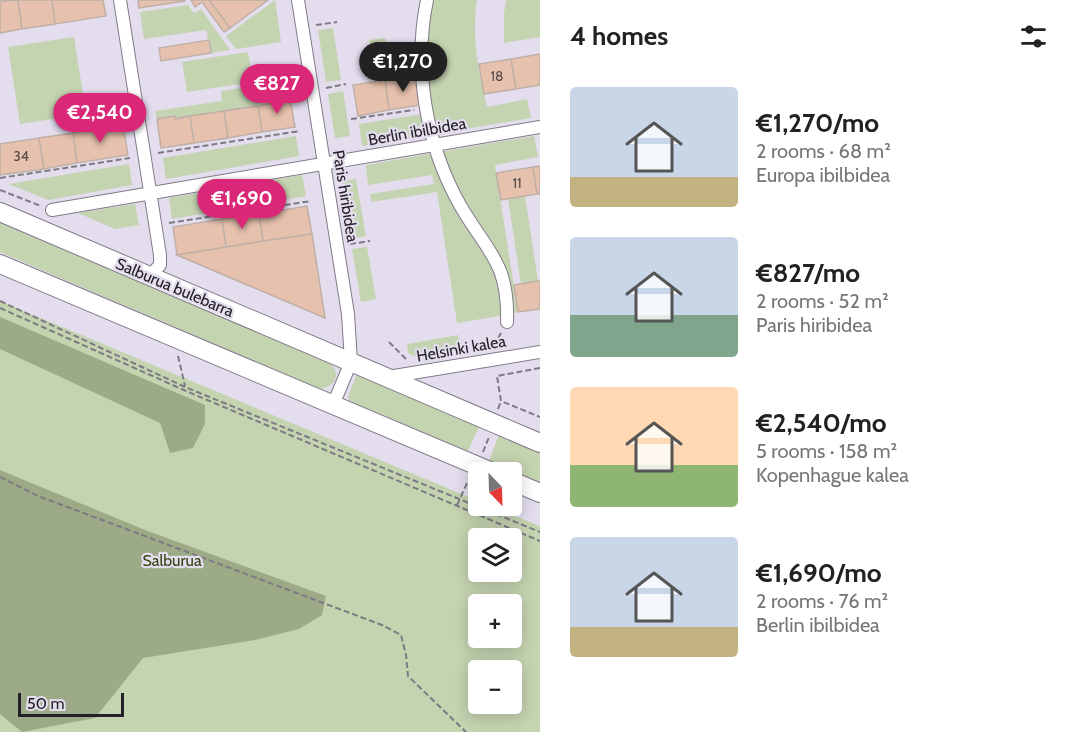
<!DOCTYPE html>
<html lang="en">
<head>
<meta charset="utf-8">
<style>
  :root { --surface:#fff; --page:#f2f2f2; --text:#222; --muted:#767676; --accent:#db2777 }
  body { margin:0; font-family:Cabin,sans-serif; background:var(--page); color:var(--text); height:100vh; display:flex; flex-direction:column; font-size:22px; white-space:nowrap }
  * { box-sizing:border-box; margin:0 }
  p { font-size:20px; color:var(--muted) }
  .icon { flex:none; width:33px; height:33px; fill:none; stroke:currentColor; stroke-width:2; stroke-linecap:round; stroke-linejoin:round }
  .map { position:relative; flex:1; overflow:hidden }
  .drawer { display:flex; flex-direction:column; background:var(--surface); width:540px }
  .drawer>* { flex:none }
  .needle { width:39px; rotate:157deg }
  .controls { position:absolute; left:468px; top:462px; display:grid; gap:12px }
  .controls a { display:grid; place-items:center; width:54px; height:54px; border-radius:6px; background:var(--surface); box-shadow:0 3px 15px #0003; font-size:30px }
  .scale { position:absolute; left:18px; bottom:15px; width:106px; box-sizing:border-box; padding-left:6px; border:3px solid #232127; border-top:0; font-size:16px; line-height:21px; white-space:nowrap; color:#232127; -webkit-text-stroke:4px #e3dded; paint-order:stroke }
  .price { position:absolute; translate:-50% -51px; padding:0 14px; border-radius:21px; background:var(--accent); color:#fff; font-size:20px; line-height:39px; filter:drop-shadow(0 2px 3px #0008) }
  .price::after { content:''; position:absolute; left:50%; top:36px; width:18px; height:14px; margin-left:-9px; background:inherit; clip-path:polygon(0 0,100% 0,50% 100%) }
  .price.active { background:#222; color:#fff }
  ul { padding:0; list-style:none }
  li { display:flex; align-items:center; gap:18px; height:150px; padding:0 30px }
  li span { display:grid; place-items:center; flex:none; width:168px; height:120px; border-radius:6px; color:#555 }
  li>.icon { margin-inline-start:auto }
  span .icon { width:72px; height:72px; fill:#fffc; stroke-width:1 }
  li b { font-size:26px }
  h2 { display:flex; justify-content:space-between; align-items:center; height:72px; padding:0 30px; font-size:26px }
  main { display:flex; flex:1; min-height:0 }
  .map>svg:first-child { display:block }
  .green { fill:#c4d3b0; fill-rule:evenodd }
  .forest { fill:#9caa88 }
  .building { fill:#e6c1ad; stroke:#bfafa6; stroke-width:1.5 }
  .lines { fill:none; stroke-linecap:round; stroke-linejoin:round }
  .street-casing { stroke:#807a88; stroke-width:14 }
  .secondary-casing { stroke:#807a88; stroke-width:20 }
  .path { stroke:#7d7a84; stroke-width:2; stroke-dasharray:6 3; stroke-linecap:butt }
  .street { stroke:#fff; stroke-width:12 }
  .secondary { stroke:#fff; stroke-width:18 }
  .labels { text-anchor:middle; stroke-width:4.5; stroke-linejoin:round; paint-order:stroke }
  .number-label { font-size:14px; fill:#544948 }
  .street-label { font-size:16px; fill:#232127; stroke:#e3dded }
  .park-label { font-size:16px; fill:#334510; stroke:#e3dded }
</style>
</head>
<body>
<main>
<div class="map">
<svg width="540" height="732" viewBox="0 0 540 732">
  <rect width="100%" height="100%" fill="#e3dded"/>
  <!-- green -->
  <path class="green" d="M275 0 281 42 236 49 226 36Z
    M430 0H477C471 35 479 73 487 107L527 99 531 118 434 134 424 67Z
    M506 0H540V37L504 43V14Z
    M188 5 194 13 201 9 230 50 211 53 206 30 144 39 140 12Z
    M333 28 341 80 326 82 318 30Z
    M74 37 86 114 20 124 8 47Z
    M385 38 390 69 374 72 369 40Z
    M248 52 253 82 187 92 182 62Z
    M287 76 290 98 272 100V103L175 119 174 116 157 119 155 111 222 101 221 91 254 86V81Z
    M343 91 350 136 335 138 328 94Z
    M423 114 427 135 362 146 359 124Z
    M296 136 299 156 166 179 163 158Z
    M534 136 538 157 495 165 518 312 510 314V303L440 152Z
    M434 153 499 274 505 315 457 323 437 192 371 202 370 194 434 184 432 175 368 185 366 165Z
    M129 164 132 185 48 200 9 184Z
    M302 175 306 196 172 219 169 198Z
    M356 179 366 236 351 239 342 181Z
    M525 196 538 281 521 284 508 198Z
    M135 204 139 225 115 229 78 213Z
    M0 223 329 362C342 374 336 386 320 389L0 252Z
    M367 247 376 299 361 302 352 249Z
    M0 301 478 501V506H490L540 526V732H0ZM478 538H512V572H478ZM478 604H512V638H478ZM478 670H512V704H478Z
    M458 335 461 352 420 359 408 353 407 344Z
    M356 376H361L479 427 468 451 349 401 348 397Z
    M499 435 540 453V483L489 461Z"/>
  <!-- forest -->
  <path class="forest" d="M0 317 205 405V424L193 448 170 453 160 423 0 349Z
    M0 470 145 530 326 596 322 615 299 629 255 640 143 658 95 718 22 732 0 714Z"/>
  <!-- building -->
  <path class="building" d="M18 0H52L55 24 22 29Z
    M18 0 22 29 0 33V1Z
    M52 0H103L106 16 55 24Z
    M138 0H185V1L139 8Z
    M191 0H209L230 28 224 32 202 2 195 7Z
    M209 0H268L230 28Z
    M209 40 211 53 161 61 159 48Z
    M540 54V85L516 89 511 59Z
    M511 59 516 89 484 94 479 64Z
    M416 75 421 105 389 110 385 80Z
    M385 80 389 110 358 116 353 85Z
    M290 98 295 127 262 132 258 106 272 103V100Z
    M258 106 262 132 228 138 224 111Z
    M224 111 228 138 194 143 190 116Z
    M175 116V119L190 116 194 143 161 148 157 119Z
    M123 125 128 155 77 163 73 133Z
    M73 133 77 163 44 169 39 138Z
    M39 138 44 169 0 175V144Z
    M540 166V194H537L533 167Z
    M533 167 537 194 501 200 496 173Z
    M307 206 312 234 263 241 259 214Z
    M259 214 263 241 226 247 222 219Z
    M222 219 226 247 177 255 173 227Z
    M312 234 325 318 177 255 263 241Z
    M538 281H540V309L518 312 514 285Z"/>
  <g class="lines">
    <defs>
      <path id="street" d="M120 0 160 255V265L150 276
        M298 0 348 314 351 362 333 405
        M427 0C413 68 426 145 460 205 487 252 509 262 507 322
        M52 210 540 127
        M388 377 540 352"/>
      <path id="secondary" d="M0 212 540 443
        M0 264 492 472
        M512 481 540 493"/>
    </defs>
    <!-- street casing -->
    <use href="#street" class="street-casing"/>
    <!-- secondary casing -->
    <use href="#secondary" class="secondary-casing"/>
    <!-- path -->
    <path class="path" d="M316 25 337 22
      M326 88 346 84
      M351 119 414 110
      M158 153 300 131
      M0 178 130 158
      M0 190 41 206
      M169 223 311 201
      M350 244 370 241
      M0 301 185 387 540 532
      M0 308 186 391 540 541
      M389 342 408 361
      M494 346 501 333
      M178 356 185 386
      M540 368 497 376 501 401 540 417
      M498 409 501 401
      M483 452 489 437
      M0 477 38 496 382 625 401 635 406 655 408 676 466 732
      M457 505 468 481"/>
    <!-- street -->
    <use href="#street" class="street"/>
    <!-- secondary -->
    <use href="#secondary" class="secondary"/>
  </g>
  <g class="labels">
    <!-- number labels -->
    <g class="number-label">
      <text x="497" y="81">18</text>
      <text x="21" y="161">34</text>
      <text x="517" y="188">11</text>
    </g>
    <!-- street labels -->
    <g class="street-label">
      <text transform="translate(417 131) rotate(-10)" y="6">Berlin ibilbidea</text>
      <text transform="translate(346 196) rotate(81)" y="6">Paris hiribidea</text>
      <text transform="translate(175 287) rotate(23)" y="6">Salburua bulebarra</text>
      <text transform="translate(461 348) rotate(-10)" y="6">Helsinki kalea</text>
    </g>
    <!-- park labels -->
    <g class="park-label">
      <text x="172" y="566">Salburua</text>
    </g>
  </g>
</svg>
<div class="controls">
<a><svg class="needle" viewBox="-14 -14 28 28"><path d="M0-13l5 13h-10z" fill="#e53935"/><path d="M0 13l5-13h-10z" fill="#767676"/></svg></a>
<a><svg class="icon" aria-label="layers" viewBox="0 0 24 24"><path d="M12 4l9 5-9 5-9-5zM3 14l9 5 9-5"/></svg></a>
<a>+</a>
<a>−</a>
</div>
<div class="scale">50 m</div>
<b class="price active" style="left:403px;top:93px">€1,270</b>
<b class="price" style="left:277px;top:115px">€827</b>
<b class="price" style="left:100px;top:144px">€2,540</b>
<b class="price" style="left:242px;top:230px">€1,690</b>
</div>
<section class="drawer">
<h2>4 homes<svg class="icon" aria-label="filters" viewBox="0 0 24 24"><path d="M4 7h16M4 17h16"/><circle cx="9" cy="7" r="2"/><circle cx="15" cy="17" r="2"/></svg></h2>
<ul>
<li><span style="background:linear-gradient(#c9d6e8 75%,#c2b280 0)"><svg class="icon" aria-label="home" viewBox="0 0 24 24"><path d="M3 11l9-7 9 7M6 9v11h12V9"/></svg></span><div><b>€1,270/mo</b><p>2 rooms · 68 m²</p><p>Europa ibilbidea</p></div></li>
<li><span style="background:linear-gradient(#c9d6e8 65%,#7fa58c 0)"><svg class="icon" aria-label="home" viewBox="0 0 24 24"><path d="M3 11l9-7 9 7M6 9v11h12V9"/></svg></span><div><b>€827/mo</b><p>2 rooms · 52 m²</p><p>Paris hiribidea</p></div></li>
<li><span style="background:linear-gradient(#ffd9b3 65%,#8fb573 0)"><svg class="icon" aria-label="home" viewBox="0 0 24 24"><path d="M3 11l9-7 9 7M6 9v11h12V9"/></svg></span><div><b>€2,540/mo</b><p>5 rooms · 158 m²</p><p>Kopenhague kalea</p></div></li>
<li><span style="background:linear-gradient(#c9d6e8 75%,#c2b280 0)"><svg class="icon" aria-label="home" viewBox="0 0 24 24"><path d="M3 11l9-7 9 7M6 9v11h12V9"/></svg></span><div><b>€1,690/mo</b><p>2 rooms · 76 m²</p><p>Berlin ibilbidea</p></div></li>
</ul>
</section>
</main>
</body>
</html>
